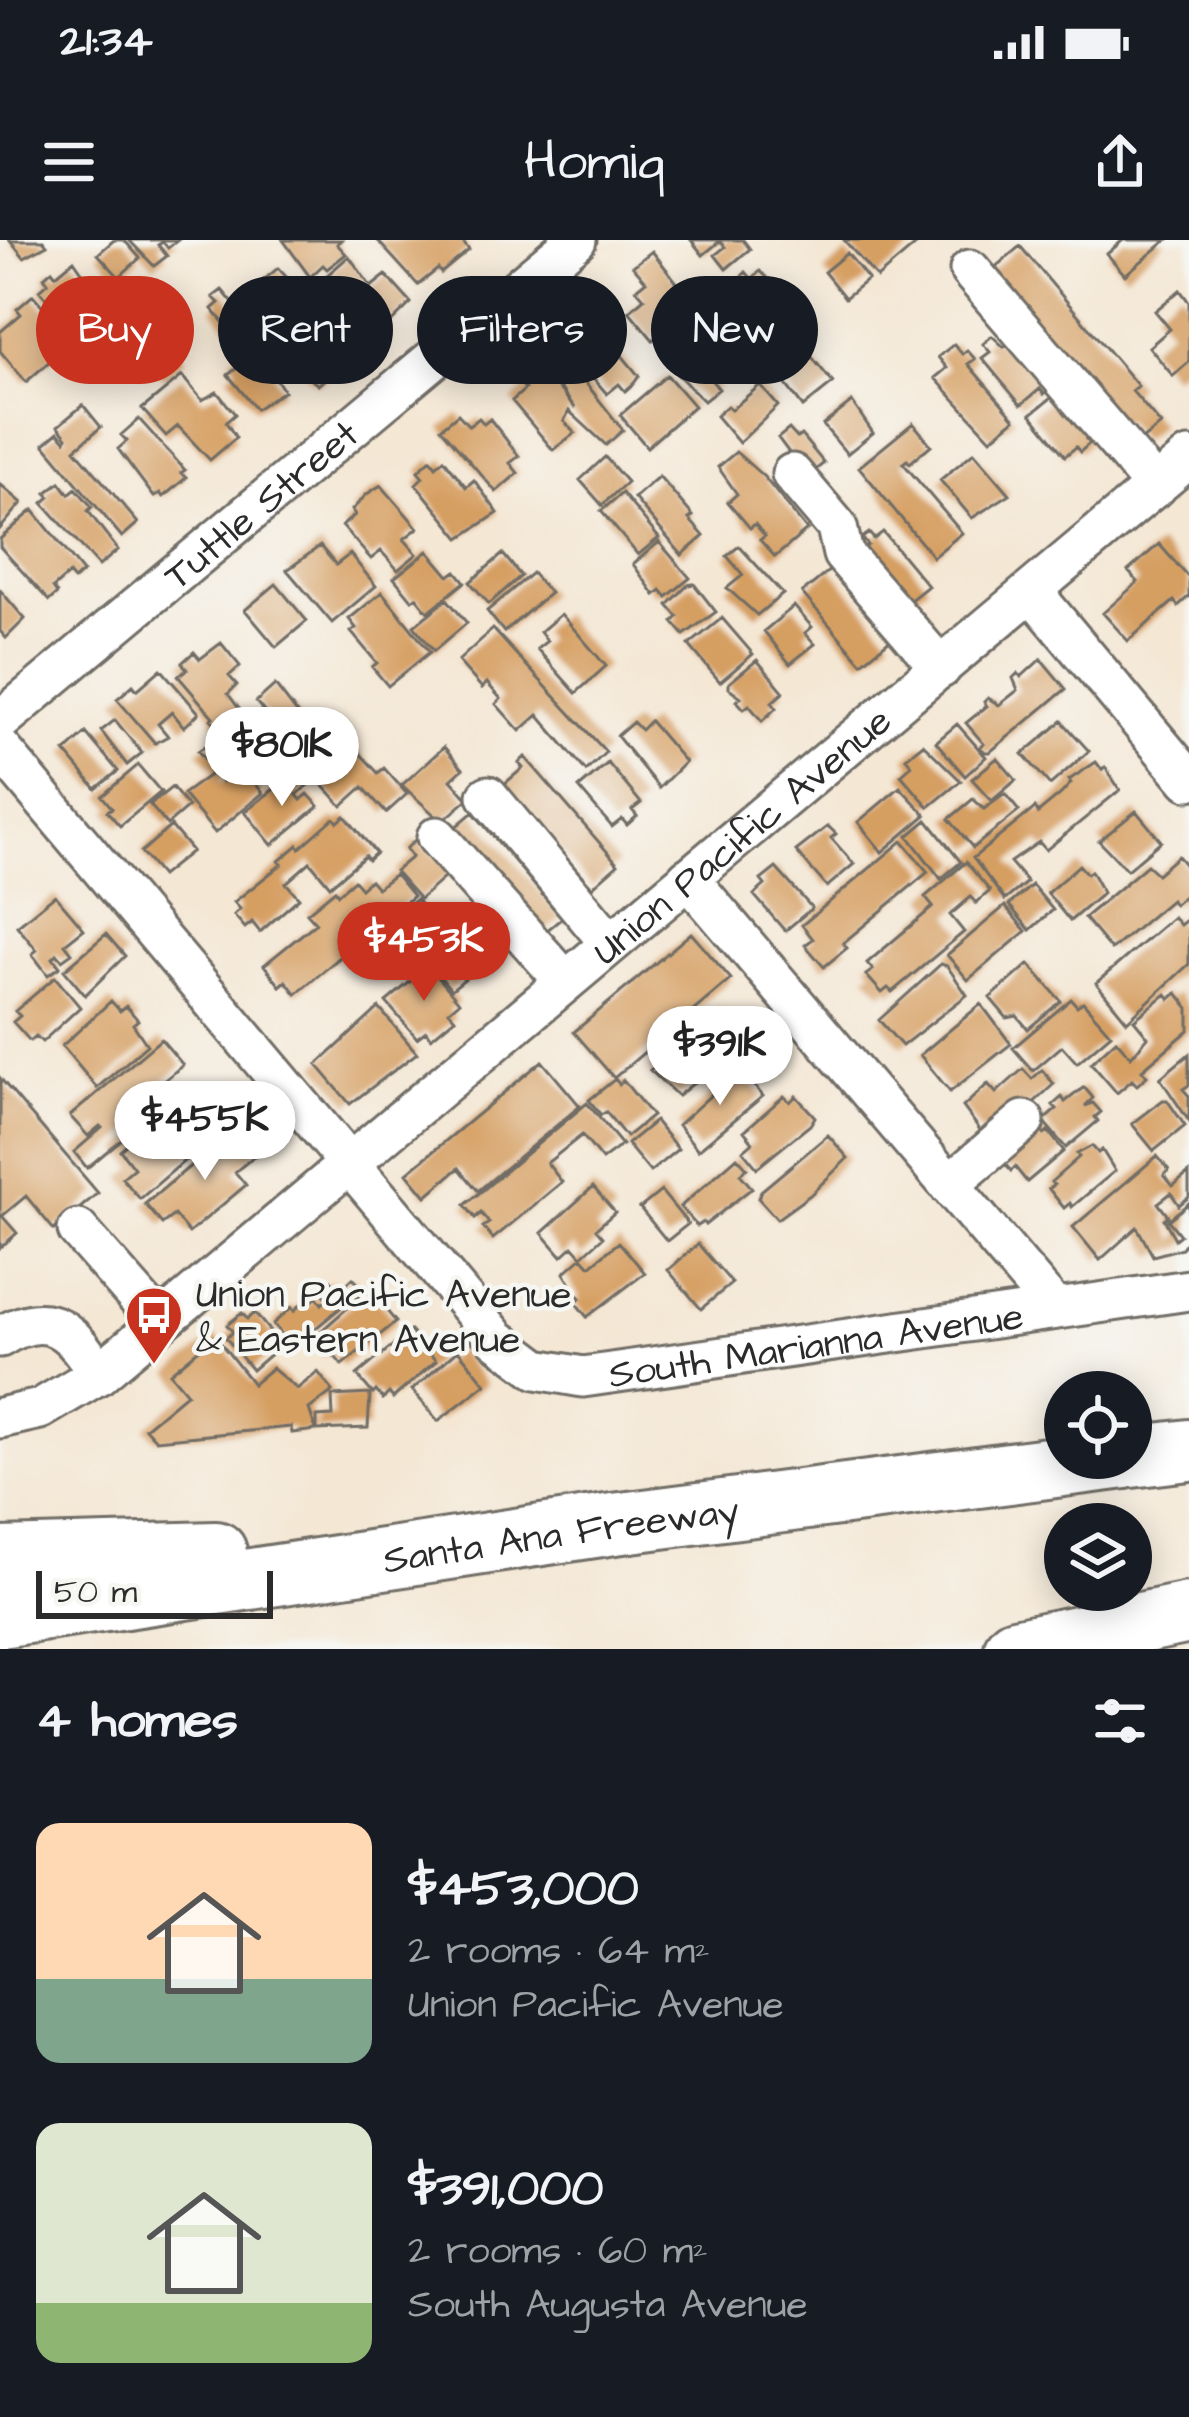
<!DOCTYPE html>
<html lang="en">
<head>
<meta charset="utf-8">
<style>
  :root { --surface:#171b24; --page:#242831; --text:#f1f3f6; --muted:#9ea1a6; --accent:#c8321e }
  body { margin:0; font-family:"Architects Daughter",sans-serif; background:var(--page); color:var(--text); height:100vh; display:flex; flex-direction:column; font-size:45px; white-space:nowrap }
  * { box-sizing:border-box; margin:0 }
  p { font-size:39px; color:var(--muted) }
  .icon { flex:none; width:66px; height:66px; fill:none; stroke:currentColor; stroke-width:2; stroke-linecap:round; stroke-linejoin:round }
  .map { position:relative; height:1409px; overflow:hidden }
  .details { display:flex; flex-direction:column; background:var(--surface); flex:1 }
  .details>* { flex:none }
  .banner { position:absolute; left:36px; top:36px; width:1119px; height:108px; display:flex; gap:24px }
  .controls { position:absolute; left:1044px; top:1131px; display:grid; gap:24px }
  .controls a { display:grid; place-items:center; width:108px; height:108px; border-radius:50%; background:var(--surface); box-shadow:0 6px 30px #0003; font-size:60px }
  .scale { position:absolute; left:36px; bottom:30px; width:237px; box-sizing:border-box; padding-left:12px; border:6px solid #2b2b2b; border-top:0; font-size:33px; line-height:42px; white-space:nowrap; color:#2b2b2b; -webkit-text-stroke:9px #f6f6f2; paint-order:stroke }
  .price { position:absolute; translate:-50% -102px; padding:0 27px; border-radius:42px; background:#fff; color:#222; font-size:39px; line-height:78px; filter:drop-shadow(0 3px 6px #0008) }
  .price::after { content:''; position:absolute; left:50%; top:72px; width:36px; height:27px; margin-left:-18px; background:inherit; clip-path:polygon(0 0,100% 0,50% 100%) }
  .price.active { background:var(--accent); color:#fff }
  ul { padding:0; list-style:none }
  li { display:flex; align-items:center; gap:36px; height:300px; padding:0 36px }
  li span { display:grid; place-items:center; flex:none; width:336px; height:240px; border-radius:24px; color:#555 }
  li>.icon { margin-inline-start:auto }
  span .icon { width:144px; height:144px; fill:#fffc; stroke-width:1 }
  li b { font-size:51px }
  h2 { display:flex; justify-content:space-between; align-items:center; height:144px; padding:0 36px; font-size:51px }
  .pill { padding:0 42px; border-radius:54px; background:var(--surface); box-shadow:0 6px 30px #0003; font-size:42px; line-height:108px }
  .pill.active { background:var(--accent); color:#fff }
  .status { display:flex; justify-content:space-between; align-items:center; height:84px; padding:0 60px; background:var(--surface); direction:ltr }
  .status svg { height:33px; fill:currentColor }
  header { display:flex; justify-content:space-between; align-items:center; height:156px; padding:0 36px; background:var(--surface); font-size:54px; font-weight:600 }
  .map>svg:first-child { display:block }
  .building { fill:#d69f62 }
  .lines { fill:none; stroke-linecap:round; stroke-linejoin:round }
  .minor-casing { stroke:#716d66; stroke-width:45 }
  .highway-casing { stroke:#716d66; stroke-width:66 }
  .minor { stroke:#fff; stroke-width:39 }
  .highway { stroke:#fff; stroke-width:60 }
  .labels { text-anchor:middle; stroke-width:9; stroke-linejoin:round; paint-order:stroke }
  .street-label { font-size:39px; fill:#2b2b2b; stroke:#f6f6f2 }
  .poi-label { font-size:39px; fill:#2b2b2b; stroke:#f6f6f2; text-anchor:start }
</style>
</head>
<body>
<div class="status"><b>21:34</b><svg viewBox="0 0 49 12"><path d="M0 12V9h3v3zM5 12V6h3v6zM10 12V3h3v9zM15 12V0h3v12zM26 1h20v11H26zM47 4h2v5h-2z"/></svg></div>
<header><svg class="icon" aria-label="menu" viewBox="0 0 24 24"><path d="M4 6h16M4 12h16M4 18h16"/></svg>Homiq<svg class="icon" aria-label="share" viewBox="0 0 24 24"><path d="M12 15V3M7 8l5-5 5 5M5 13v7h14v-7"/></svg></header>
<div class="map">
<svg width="1189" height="1409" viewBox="0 0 1189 1409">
  <rect width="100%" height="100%" fill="#f6f6f2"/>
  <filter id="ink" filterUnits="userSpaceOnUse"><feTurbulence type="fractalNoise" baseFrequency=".00833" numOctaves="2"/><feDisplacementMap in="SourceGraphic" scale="24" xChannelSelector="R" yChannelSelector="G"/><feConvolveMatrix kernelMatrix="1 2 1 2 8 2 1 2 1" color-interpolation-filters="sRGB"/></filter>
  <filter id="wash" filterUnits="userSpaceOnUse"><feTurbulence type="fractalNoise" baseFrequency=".004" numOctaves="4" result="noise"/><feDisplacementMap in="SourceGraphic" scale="48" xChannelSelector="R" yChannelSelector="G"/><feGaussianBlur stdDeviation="2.7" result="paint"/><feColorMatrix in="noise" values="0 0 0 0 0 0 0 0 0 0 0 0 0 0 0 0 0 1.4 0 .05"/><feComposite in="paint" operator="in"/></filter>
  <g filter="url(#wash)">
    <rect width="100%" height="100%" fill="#f4e7d4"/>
    <g id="blocks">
      <!-- building -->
      <path class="building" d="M10 0H43L47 5 24 17Z
        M114 0H124L140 18 119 37 98 14Z
        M129 0H178L168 8 163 2 158 5 167 16 154 26Z
        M283 0H341L337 4 346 14 327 29 323 25 310 37Z
        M377 0H461L469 10 441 33 438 29 418 45Z
        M691 0H743L750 9 726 29 715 15 725 7 720 1 703 15Z
        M844 0H914L917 4 877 38Z
        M1123 0H1167L1125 35 1107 14Z
        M1020 6 1138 146 1132 151 1161 185 1142 200 1125 180 1114 189 985 36Z
        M652 11 700 72 704 68 733 103 701 128 719 149 704 161 671 128 688 114 675 96 677 95 670 86 653 100 629 71 644 58 636 49 646 41 633 26Z
        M847 13 868 39 845 58 824 32Z
        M349 16 371 47 386 35 411 63 370 103 318 43Z
        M74 20 98 55 93 59 100 67 89 76 82 67 65 81 39 50 48 42 44 37 52 30 56 35Z
        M278 28 332 86 326 91 344 112 329 125 334 131 318 145 302 132 306 129 282 100 277 104 240 60Z
        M760 31 806 73 767 106 779 119 767 131 749 112 763 100 727 60 736 53 731 47 746 32 752 39Z
        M119 44 138 67 109 91 97 78 107 70 99 60Z
        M222 50 254 88 239 101 212 69 219 63 213 57Z
        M1180 50 1189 62V122L1173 136 1149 107 1170 89 1155 71Z
        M33 55 73 101 26 142 0 111V92L21 74 17 69Z
        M146 70 186 119 164 139 119 93Z
        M574 89 586 103 601 90 639 136 634 143 625 151 619 144 607 154 561 101Z
        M992 96 1004 107 1015 97 1055 144 1044 154 1040 149 1021 165 982 118 990 112 983 104Z
        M252 103 273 129 271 131 284 151 256 169 228 135 237 128 231 118Z
        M954 104 962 114 967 110 975 119 968 124 1015 179 991 199 935 138 947 128 938 117Z
        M811 116 833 143 803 167 784 142Z
        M566 118 623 190 606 205 569 171 564 181 575 193 553 210 512 161 525 149 521 144 538 129 543 135 546 133 575 168 548 133Z
        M667 135 694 166 647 207 620 175Z
        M182 136 202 160 217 152 235 174 226 182 236 198 210 220 178 186 166 196 142 169Z
        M760 145 778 166 739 203 716 176 727 166 731 170Z
        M1060 151 1094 192 1086 199 1090 203 1080 212 1076 207 1065 216 1031 174Z
        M852 162 873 193 847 214 823 185Z
        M83 165 101 187 75 209 138 283 122 297 44 204 58 192 65 200 67 197 58 186Z
        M458 174 469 186 479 178 484 184 490 179 519 216 510 223 518 233 496 252 441 188Z
        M139 179 185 230 181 233 186 238 163 257 160 253 154 257 118 209 127 201 121 195Z
        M913 183 931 205 910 223 907 220 903 223 962 293 933 317 859 227Z
        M789 189 797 198 801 195 824 223 807 237 778 198Z
        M736 212 764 237 807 290 775 317 760 300 765 296 755 284 750 288 728 262 737 254 718 227Z
        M974 212 1010 254 972 278 940 240Z
        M605 217 627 242 602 265 580 240Z
        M431 219 436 226 444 219 466 247 474 240 498 273 460 298 416 244 423 237 418 231Z
        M659 236 693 276 689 279 704 296 682 315 634 258Z
        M60 242 69 254 76 248 92 267 88 271 118 310 99 326 43 263 50 257 46 253Z
        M0 244 22 263 0 289Z
        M381 245 418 288 404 299 417 314 398 330 381 311 371 319 342 286 355 275 352 270 367 254Z
        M622 253 659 298 638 315 601 271Z
        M33 270 83 332 74 340 69 334 53 348 57 354 49 361 0 307V299Z
        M883 292 928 346 899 369 854 316 868 305 862 298 869 293 874 299Z
        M659 302 690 338 667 357 661 350 655 355 633 324Z
        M1159 304 1189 338V356L1178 366 1174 361 1128 401 1103 373 1138 342 1128 331Z
        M320 306 336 325 350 314 376 346 332 383 287 330Z
        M739 306 783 354 757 375 727 348 743 335 727 316Z
        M428 311 449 336 456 331 465 342 428 372 416 357 412 360 394 338Z
        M503 314 521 336 489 364 470 342Z
        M831 329 891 399 862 423 802 353Z
        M532 333 550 353 504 392 487 371Z
        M276 344 307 381 276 407 245 370Z
        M694 344 716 372 684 395 673 382 678 377 668 365 688 345Z
        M0 350 25 379 6 398 0 391Z
        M382 352 430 412 388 446 372 427 377 423 351 392 356 388 349 379Z
        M447 359 467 383 434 411 414 386Z
        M794 366 812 387 805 393 815 404 790 424 764 391Z
        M561 374 606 426 576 453 537 409 547 401 540 392Z
        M722 378 753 414 720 442 689 405Z
        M493 389 606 512 586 531 538 475 520 491 496 464 501 459 487 443 482 448 458 421Z
        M221 403 240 426 229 436 237 445 228 454 258 494 271 480 256 462 275 445 321 504 291 530 283 521 265 537 211 479 213 477 178 436 187 429 182 423 194 412 200 419Z
        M1041 419 1066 449 990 512H985L980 507 984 504 966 483 987 466 984 462 988 458 999 465 1018 450 1013 438 1018 433 1021 437Z
        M757 420 784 452 772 462 776 468 762 481 749 465 744 469 737 461 741 457 729 448V443Z
        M161 429 199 473 184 487 172 472 158 484 168 496 155 503 117 459 133 445 137 450Z
        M115 480 142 513 127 525 101 491Z
        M650 481 685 522 659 548 617 496 633 482 641 490Z
        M1062 481 1089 511 1050 545 1023 514Z
        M957 484 986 517 965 536 936 502Z
        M86 493 118 531 96 549 65 512Z
        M222 495 243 520 220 539 222 542 241 527 263 553 215 593 183 554 215 531 198 511Z
        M347 499 378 533 384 528 407 554 386 573 363 547 342 566 311 532Z
        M923 504 961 541 929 567 901 535 912 525 906 518Z
        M444 507 463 529 451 540 468 559 442 582 402 545Z
        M525 517 618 624 592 647 502 546 523 528 519 523Z
        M997 518 1016 540 992 561 972 539Z
        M1096 522 1102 530 1105 527 1120 550 1046 610 1039 602 1010 622 1027 642 1005 660 973 618 1035 568 1038 573 1061 554 1071 543 1069 540Z
        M608 523 641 563 632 570 637 576 627 585 622 579 612 587 579 548Z
        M138 525 161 552 120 586 107 571 112 568 102 556Z
        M293 534 296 538 300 534 309 544 297 555 301 560 308 554 319 566 272 605 245 572Z
        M172 547 188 567 167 585 150 565Z
        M900 547 926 575 882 612 858 582Z
        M1005 554 1019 571 973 608 949 579 973 559 984 569Z
        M1136 571 1161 601 1127 630 1099 601Z
        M473 572 562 678 534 701 446 595Z
        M345 576 376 613 368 620 365 616 330 646 310 622 286 643 299 658 260 692 252 682 245 688 234 675 240 669 234 662 282 624 279 621 298 605 300 608 334 578 338 582Z
        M927 580 961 622 941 639 908 596Z
        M171 586 192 611 161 636 141 612Z
        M828 586 836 594 831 598 854 624 827 647 796 611Z
        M415 600 454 629 420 659 395 631 412 617 406 609Z
        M902 601 928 632 843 703 847 708 824 727 805 705 813 699 802 685Z
        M1178 616 1189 629V652L1174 665 1171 660 1111 710 1084 678 1147 625 1157 634Z
        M966 622 990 651 976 663 971 657 950 675 964 692 892 752 888 748 882 753 866 735 873 730 867 723 933 667 925 657Z
        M1079 625 1087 634 1091 631 1103 653 1070 681 1047 653Z
        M776 628 812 668 785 691 754 655 765 645 761 640Z
        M395 634 413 656 296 754 286 741 280 746 264 725 316 683 307 673 335 650 338 654 354 640 361 648 370 640 377 648Z
        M1032 645 1053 670 1030 690 1009 665Z
        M55 655 84 689 65 704 72 713 62 720 57 714 53 718 60 727 48 735 32 714 37 710 17 686Z
        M416 659 451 701 422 724 412 713 380 741 354 711Z
        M1005 666 1026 691 968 740 947 715Z
        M1173 677 1180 685 1189 678V724L1127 781 1096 743Z
        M691 693 731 739 614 838 574 792Z
        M106 694 125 716 85 755 64 730Z
        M454 702 477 729 451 750 429 723Z
        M941 724 947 726 967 755 902 806 879 780Z
        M1029 724 1061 761 1028 789 1017 776 1007 778 990 758Z
        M429 726 459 762 449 771 455 778 431 798 426 791 417 798 386 762Z
        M55 737 80 767 42 802 36 796 30 801 13 782 20 776 15 771Z
        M1177 753 1189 768V790L1142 830 1147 836 1137 845 1132 840 1117 853 1091 823 1116 800 1131 817 1148 797 1134 780 1166 754 1170 759Z
        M1071 759 1077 766 1083 762 1111 794 1077 823 1062 806 1033 831 1013 808Z
        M111 761 120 771 126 766 138 780 133 784 147 805 97 848 62 806Z
        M981 764 1011 804 950 852 920 815Z
        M379 768 417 813 350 864 317 825Z
        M710 779 735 809 678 856 650 830Z
        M161 799 183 825 160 844 172 857 87 928 74 912 102 888 100 886 88 896 70 876Z
        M1189 814V845L1183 849 1189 856V881L1160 838Z
        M542 821 580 866 478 951 459 928 426 956 407 933Z
        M737 826 763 856 698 910 678 885 713 853 709 848Z
        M1023 829 1032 839 1042 830 1054 844 1016 879 983 894 963 867 988 844 996 853Z
        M0 838 98 953 54 990 26 956 2 976 17 993 0 1008Z
        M615 839 619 844 623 840 652 876 626 897 606 872 601 875 589 860Z
        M1084 847 1093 858 1085 866 1093 863 1101 872 1095 877 1098 881 1066 908 1043 881 1057 869 1053 865 1062 857 1065 862Z
        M210 856 231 881 140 959 122 938 134 928 120 910 175 862 187 876Z
        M784 856 790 862 796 856 815 877 810 885 757 928 743 911 753 902 744 891Z
        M1163 860H1167L1185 886 1154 911 1132 884Z
        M587 863 622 905 602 920 582 895 547 923 562 942 493 999 483 987 489 983 481 973 475 978 465 965Z
        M655 881 678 909 650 932 627 904Z
        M1037 886 1044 894 1048 891 1064 911 1027 942 1015 927 1011 931 1003 922Z
        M237 887 258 913 235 932 246 945 189 993 174 975 162 984 145 964Z
        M828 895 848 918 810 955 777 979 758 958 761 951Z
        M1092 906 1098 913 1102 910 1115 931 1072 967 1070 963 1064 968 1049 949 1054 945 1051 942 1079 917 1077 914Z
        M1157 916 1169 930 1164 935 1173 946 1189 933V957L1179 965 1171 953 1158 963 1168 976 1164 979 1175 999 1180 995 1168 980 1189 963V1006L1186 1002 1182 1008 1153 1016 1137 987 1100 1020 1073 987Z
        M737 917 747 928 740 934 752 948 705 985 703 982 697 986 680 967Z
        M593 947 615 972 596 989 603 997 582 1016 573 1006 562 1016 542 993Z
        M661 951 688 984 667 1001 640 968Z
        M619 1002 645 1033 587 1077 575 1062 580 1058 564 1033 582 1017 590 1026Z
        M698 1004 732 1043 701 1069 668 1030Z
        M353 1038 363 1049 293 1107 273 1084 292 1067 294 1071 302 1063 306 1067 317 1057 322 1064 328 1059 320 1050 331 1040 340 1050Z
        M369 1049 396 1082 342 1125 331 1112 326 1116 317 1105 326 1098 321 1091Z
        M242 1073 247 1079 255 1073 281 1105 252 1130 226 1098 233 1092 227 1085Z
        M410 1091 436 1121 393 1158 389 1153 383 1159 376 1151 373 1154 357 1135Z
        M215 1096 253 1144 272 1128 297 1149 318 1132 333 1151 309 1169 316 1190 292 1193 291 1187 156 1200 145 1188 187 1153 170 1133Z
        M458 1110 486 1144 438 1181 412 1150Z
        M370 1154 368 1188 317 1190V1177L333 1176 332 1156Z"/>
    </g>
  </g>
  <g filter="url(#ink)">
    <use href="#blocks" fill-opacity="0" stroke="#716d66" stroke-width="3"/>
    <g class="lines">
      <defs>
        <g id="minor">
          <path d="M970 30 1156 247"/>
          <path d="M792 234 837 287 843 314 941 428"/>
          <path d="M1032 352 1189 540"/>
          <path id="s1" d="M0 481 576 0"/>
          <path id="s2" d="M0 508 497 1099 537 1129 583 1137 1189 1050"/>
          <path d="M488 556 610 703"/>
          <path d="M437 597 565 741"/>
          <path d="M688 638 1055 1069"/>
          <path d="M949 945 1024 881"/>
          <path d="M78 990 159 1082"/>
          <path d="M0 1097C51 1066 72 1092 99 1134"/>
          <path id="s3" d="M0 1178 40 1169 99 1134 1189 218"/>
        </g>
        <g id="highway">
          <path d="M1131 1217 1189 1210"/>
          <path d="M0 1318 216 1312"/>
          <path id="s4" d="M0 1377 614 1284 1125 1218"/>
          <path d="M1015 1409 1189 1373"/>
        </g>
      </defs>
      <!-- minor casing -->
      <use href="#minor" class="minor-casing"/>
      <!-- highway casing -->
      <use href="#highway" class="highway-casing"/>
      <!-- minor -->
      <use href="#minor" class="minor"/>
      <!-- highway -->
      <use href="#highway" class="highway"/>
    </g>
  </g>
  <!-- icons -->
  <defs>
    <symbol id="bus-pin" viewBox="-11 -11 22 30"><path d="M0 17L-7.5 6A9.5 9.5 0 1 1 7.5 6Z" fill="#c8321e" stroke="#f6f6f2"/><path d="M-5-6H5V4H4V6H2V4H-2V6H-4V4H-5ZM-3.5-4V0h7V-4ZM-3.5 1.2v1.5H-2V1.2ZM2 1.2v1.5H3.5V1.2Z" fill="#fff"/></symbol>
  </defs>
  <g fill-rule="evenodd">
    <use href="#bus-pin" x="121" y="1042" width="66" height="90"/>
  </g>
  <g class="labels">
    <!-- street labels -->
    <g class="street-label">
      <text dy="14" stroke="none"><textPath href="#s1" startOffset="339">Tuttle Street</textPath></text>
      <text dy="14" stroke="none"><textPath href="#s3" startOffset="948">Union Pacific Avenue</textPath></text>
      <text dy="14" stroke="none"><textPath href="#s2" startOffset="1104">South Marianna Avenue</textPath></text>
      <text dy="14" stroke="none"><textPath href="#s4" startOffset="567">Santa Ana Freeway</textPath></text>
    </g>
    <!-- poi labels -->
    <g class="poi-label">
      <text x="196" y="1067">Union Pacific Avenue<tspan x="196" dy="45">&amp; Eastern Avenue</tspan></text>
    </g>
  </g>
</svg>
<div class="controls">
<a><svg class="icon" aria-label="locate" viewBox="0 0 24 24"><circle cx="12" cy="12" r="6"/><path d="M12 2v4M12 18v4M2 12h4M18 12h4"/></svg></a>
<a><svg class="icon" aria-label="layers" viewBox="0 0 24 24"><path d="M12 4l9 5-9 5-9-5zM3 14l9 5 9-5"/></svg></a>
</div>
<div class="scale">50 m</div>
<b class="price" style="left:282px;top:569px">$801K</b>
<b class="price active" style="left:424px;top:764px">$453K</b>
<b class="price" style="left:720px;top:868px">$391K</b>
<b class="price" style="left:205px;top:943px">$455K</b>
<div class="banner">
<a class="pill active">Buy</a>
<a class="pill">Rent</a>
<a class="pill">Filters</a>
<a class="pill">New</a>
</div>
</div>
<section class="details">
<h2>4 homes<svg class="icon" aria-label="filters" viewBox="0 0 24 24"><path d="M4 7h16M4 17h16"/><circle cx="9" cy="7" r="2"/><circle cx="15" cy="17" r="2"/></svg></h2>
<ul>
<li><span style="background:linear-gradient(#ffd9b3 65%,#7fa58c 0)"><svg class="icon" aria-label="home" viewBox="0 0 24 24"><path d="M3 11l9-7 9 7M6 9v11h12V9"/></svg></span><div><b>$453,000</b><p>2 rooms · 64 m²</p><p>Union Pacific Avenue</p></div></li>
<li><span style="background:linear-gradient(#dfe7d0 75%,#8fb573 0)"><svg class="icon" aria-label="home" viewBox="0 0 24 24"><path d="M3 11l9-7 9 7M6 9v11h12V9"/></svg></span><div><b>$391,000</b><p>2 rooms · 60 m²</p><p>South Augusta Avenue</p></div></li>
</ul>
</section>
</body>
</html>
